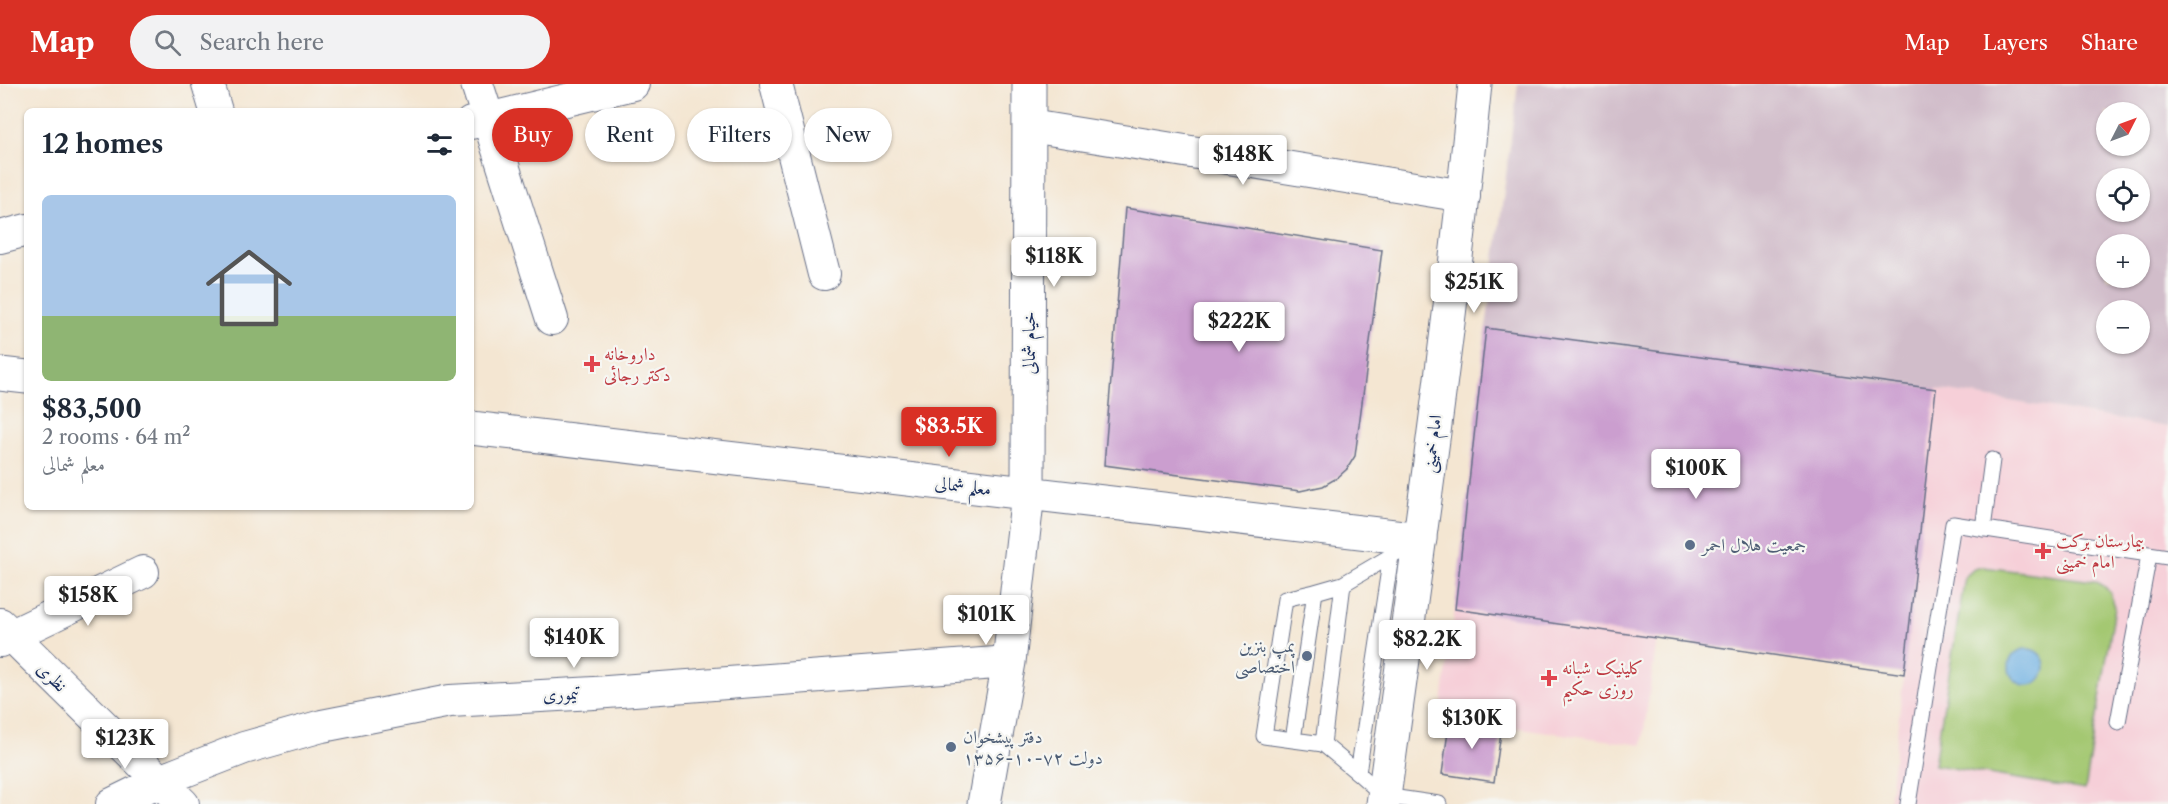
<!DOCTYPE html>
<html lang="en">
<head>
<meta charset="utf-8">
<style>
  :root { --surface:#fff; --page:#f2f2f3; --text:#1f2937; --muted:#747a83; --accent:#d93025 }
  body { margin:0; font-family:"Libre Caslon Text",Amiri,serif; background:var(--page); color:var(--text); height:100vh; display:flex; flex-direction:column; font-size:22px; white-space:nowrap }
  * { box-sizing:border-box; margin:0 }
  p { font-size:20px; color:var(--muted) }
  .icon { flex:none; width:33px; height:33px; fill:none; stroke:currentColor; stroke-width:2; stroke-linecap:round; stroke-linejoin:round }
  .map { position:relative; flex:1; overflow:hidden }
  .panel { position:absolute; left:24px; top:24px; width:450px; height:402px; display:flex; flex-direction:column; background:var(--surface); border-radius:9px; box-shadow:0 2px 4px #0004 }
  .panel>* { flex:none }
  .banner { position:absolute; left:492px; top:24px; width:570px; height:54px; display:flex; gap:12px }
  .needle { width:39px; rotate:48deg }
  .fabs { position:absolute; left:2096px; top:18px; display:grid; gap:12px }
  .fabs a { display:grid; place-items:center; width:54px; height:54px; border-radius:50%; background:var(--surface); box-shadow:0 2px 4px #0004; font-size:30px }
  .price { position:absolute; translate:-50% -51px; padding:0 14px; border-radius:6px; background:#fff; color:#222; font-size:20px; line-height:39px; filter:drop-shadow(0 2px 3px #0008) }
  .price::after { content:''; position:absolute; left:50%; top:36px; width:18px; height:14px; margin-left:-9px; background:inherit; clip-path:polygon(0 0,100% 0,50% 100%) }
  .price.on { background:var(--accent); color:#fff }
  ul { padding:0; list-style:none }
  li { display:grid; align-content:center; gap:12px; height:318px; padding:0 18px }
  li span { display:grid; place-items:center; height:186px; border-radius:9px; color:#555 }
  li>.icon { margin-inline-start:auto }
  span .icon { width:108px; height:108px; fill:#fffc; stroke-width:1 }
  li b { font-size:26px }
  h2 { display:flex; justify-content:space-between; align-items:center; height:72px; padding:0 18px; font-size:26px }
  .tag { padding:0 21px; border-radius:27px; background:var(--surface); box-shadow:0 2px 4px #0004; font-size:21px; line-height:54px }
  .tag.on { background:var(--accent); color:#fff }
  header { display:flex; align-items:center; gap:36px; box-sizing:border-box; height:84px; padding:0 30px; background:var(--accent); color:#fff }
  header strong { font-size:28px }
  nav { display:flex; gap:33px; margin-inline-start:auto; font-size:21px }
  .search { width:420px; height:54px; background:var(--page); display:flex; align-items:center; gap:15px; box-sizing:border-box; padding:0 21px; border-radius:33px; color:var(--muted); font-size:22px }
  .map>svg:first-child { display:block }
  .built { fill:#f6cfd8 }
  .industrial { fill:#d1bdca; fill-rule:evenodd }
  .green { fill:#a4c872; stroke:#607c68; stroke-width:1.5 }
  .water { fill:#6eb0e2; stroke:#4470a0; stroke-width:1.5 }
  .building { fill:#cb9ecf }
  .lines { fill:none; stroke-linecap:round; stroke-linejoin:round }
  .service-casing { stroke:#676f87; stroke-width:17 }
  .minor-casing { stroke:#676f87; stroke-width:34 }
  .tertiary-casing { stroke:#676f87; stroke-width:35 }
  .secondary-casing { stroke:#676f87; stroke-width:35 }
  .service { stroke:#fff; stroke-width:15 }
  .minor { stroke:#fff; stroke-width:32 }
  .tertiary { stroke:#fff; stroke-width:33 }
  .secondary { stroke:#fff; stroke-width:33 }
  .health-dot { fill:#e0444e; stroke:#f6f6f2; stroke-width:2 }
  .service-dot { fill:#5c6f8a; stroke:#f6f6f2; stroke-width:2 }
  .labels { text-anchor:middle; stroke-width:4.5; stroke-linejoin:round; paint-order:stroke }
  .street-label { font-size:18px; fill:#1b2f5e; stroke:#f6f6f2 }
  .health-label { font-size:18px; fill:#be3a42; stroke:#f6f6f2; text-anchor:start }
  .service-label { font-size:18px; fill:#4e5e75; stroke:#f6f6f2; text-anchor:start }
</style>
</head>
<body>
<header>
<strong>Map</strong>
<div class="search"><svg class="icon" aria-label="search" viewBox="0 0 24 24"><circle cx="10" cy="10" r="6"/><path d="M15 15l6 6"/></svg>Search here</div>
<nav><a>Map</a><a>Layers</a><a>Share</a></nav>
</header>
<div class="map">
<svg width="2168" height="720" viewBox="0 0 2168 720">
  <rect width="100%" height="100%" fill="#f6f6f2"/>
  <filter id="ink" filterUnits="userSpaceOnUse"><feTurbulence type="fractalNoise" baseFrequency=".0167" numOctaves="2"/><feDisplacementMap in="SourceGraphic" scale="12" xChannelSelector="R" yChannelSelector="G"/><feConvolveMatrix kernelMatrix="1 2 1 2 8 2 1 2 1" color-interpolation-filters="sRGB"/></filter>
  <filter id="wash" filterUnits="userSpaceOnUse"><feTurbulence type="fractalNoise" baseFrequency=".008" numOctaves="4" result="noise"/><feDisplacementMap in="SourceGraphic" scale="24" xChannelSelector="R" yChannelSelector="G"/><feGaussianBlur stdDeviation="1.35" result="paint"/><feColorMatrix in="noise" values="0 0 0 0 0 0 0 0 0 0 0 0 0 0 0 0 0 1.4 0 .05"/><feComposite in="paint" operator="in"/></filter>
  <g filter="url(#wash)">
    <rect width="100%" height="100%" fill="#f4e6d2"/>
    <!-- built -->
    <path class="built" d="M1936 305 2168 343V720H1889Z
      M1455 525 1657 554 1642 661 1440 633Z"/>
    <!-- industrial -->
    <path class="industrial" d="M1518 0H2168V343L1936 305 1486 244ZM2106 28H2139V62H2106ZM2106 94H2139V128H2106ZM2106 160H2139V194H2106ZM2106 226H2139V260H2106Z"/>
    <!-- green -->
    <path class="green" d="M1983 483 2094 497C2108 502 2111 509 2115 523L2085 706 1934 681 1965 493 1974 485Z"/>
    <!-- water -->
    <path class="water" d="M2009 583a18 18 0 1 1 36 0a18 18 0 1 1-36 0Z"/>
    <g id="blocks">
      <!-- building -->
      <path class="building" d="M1125 124 1382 166 1355 372 1347 385 1337 394 1323 402 1300 407 1104 381Z
        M1486 244 1936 305 1904 590 1455 525Z
        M1450 634 1502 642 1494 698 1442 690Z"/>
    </g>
  </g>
  <g filter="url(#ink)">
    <use href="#blocks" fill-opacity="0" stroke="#676f87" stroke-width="1.5"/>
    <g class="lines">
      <defs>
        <path id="service" d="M1983 445 1992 376
          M1391 472 1358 689 1384 712 1439 720
          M1343 500 1323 660 1358 689
          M2118 638 2149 471
          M1293 656 1264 652 1285 515 1315 508
          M1323 660 1293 656 1315 508 1343 500 1396 469
          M1908 720 1953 440 2168 473"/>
        <path id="minor" d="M208 0 216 27
          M477 0 552 235
          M776 0 824 190
          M471 39 633 0
          M1030 42 1464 112
          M0 153 27 146
          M0 540 183 720
          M0 557 143 488
          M112 720 159 697 244 664 322 642 450 617 594 609 1009 578"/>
        <path id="tertiary" d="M0 290 27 293
          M471 344 1420 455
          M984 720 1009 578 1028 409 1029 0"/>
        <path id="secondary" d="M1383 720C1416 480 1451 241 1475 0"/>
      </defs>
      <!-- service casing -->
      <use href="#service" class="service-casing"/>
      <!-- minor casing -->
      <use href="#minor" class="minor-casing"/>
      <!-- tertiary casing -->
      <use href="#tertiary" class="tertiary-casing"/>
      <!-- secondary casing -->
      <use href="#secondary" class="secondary-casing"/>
      <!-- service -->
      <use href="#service" class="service"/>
      <!-- minor -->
      <use href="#minor" class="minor"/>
      <!-- tertiary -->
      <use href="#tertiary" class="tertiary"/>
      <!-- secondary -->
      <use href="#secondary" class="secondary"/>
    </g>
  </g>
  <!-- markers -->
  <g class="health-dot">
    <path d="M589 271h6v6h6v6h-6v6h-6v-6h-6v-6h6z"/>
    <path d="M2040 458h6v6h6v6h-6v6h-6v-6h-6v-6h6z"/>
    <path d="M1546 585h6v6h6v6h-6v6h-6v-6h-6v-6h6z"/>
  </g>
  <g class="service-dot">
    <circle cx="1690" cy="461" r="6"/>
    <circle cx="1307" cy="572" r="6"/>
    <circle cx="951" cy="663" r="6"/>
  </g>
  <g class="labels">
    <!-- street labels -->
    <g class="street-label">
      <text transform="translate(1029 259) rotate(-90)" y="6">خیام شمالی</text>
      <text transform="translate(1432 360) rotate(-83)" y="6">امام خمینی</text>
      <text transform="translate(963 402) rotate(7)" y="6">معلم شمالی</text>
      <text transform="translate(52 593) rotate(44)" y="6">نظری</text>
      <text transform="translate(561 610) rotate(-3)" y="6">تیموری</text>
    </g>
    <!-- health labels -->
    <g class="health-label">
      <text x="604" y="276">داروخانه<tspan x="604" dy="21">دکتر رجائی</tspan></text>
      <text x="2056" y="463">بیمارستان برکت<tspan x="2056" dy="21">امام خمینی</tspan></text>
      <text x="1562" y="590">کلینیک شبانه<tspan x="1562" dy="21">روزی حکیم</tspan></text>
    </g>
    <!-- service labels -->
    <g class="service-label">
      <text x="1702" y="467">جمعیت هلال احمر</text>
      <text x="1295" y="568" text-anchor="end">پمپ بنزین<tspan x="1295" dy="21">اختصاصی</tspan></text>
      <text x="963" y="659">دفتر پیشخوان<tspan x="963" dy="21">دولت ۷۲-۱۰-۱۳۵۶</tspan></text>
    </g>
  </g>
</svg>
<div class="fabs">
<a><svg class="needle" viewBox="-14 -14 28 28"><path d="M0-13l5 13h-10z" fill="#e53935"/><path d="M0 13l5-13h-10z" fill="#747a83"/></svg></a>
<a><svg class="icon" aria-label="locate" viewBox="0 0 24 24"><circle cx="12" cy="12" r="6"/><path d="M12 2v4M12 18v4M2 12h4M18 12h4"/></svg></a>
<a>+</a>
<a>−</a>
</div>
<b class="price" style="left:1243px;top:102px">$148K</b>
<b class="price" style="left:1054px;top:204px">$118K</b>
<b class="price" style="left:1474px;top:230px">$251K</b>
<b class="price" style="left:1239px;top:269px">$222K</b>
<b class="price on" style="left:949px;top:374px">$83.5K</b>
<b class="price" style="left:1696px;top:416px">$100K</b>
<b class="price" style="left:88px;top:543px">$158K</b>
<b class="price" style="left:986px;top:562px">$101K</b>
<b class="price" style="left:574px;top:585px">$140K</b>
<b class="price" style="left:1427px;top:587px">$82.2K</b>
<b class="price" style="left:1472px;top:666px">$130K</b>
<b class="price" style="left:125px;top:686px">$123K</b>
<div class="banner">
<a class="tag on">Buy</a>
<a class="tag">Rent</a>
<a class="tag">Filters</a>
<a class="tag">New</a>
</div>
<section class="panel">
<h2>12 homes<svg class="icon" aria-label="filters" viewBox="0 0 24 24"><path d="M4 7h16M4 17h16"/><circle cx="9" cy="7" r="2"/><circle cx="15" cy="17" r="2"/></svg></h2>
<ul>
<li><span style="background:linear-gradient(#a9c7e8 65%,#8fb573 0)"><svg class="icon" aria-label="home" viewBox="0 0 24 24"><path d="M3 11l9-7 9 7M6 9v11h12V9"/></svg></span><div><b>$83,500</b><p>2 rooms · 64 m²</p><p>معلم شمالی</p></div></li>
</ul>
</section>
</div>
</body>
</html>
